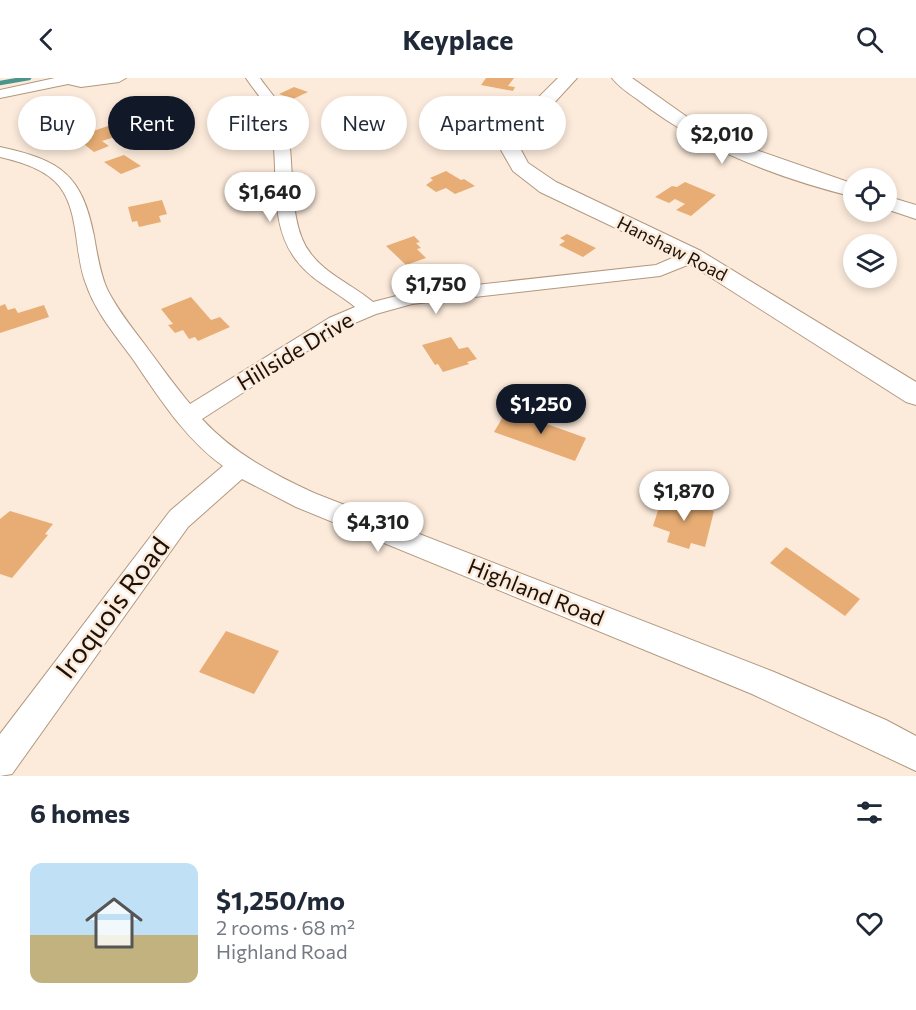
<!DOCTYPE html>
<html lang="en">
<head>
<meta charset="utf-8">
<style>
  :root { --surface:#fff; --page:#f2f2f3; --text:#1f2937; --muted:#747a83; --line:#e0e1e3; --accent:#111827 }
  body { margin:0; font-family:Commissioner,sans-serif; background:var(--page); color:var(--text); height:100vh; display:flex; flex-direction:column; font-size:22px; white-space:nowrap }
  * { box-sizing:border-box; margin:0 }
  p { font-size:20px; color:var(--muted) }
  .icon { flex:none; width:33px; height:33px; fill:none; stroke:currentColor; stroke-width:2; stroke-linecap:round; stroke-linejoin:round }
  .map { position:relative; height:698px; overflow:hidden }
  .panel { display:flex; flex-direction:column; background:var(--surface); flex:1 }
  .panel>* { flex:none }
  .hud { position:absolute; left:18px; top:18px; width:600px; height:54px; display:flex; gap:12px }
  .buttons { position:absolute; left:843px; top:90px; display:grid; gap:12px }
  .buttons a { display:grid; place-items:center; width:54px; height:54px; border-radius:50%; background:var(--surface); box-shadow:0 3px 9px #0003; font-size:30px }
  .price { position:absolute; translate:-50% -51px; padding:0 14px; border-radius:21px; background:#fff; color:#222; font-size:20px; line-height:39px; filter:drop-shadow(0 2px 3px #0008) }
  .price::after { content:''; position:absolute; left:50%; top:36px; width:18px; height:14px; margin-left:-9px; background:inherit; clip-path:polygon(0 0,100% 0,50% 100%) }
  .price.active { background:var(--accent); color:#fff }
  ul { padding:0; list-style:none }
  li { display:flex; align-items:center; gap:18px; height:150px; padding:0 30px }
  li+li { border-top:2px solid var(--line) }
  li span { display:grid; place-items:center; flex:none; width:168px; height:120px; border-radius:12px; color:#555 }
  li>.icon { margin-inline-start:auto }
  span .icon { width:72px; height:72px; fill:#fffc; stroke-width:1 }
  li b { font-size:26px }
  h2 { display:flex; justify-content:space-between; align-items:center; height:72px; padding:0 30px; font-size:26px }
  .pill { padding:0 21px; border-radius:27px; background:var(--surface); box-shadow:0 3px 9px #0003; font-size:21px; line-height:54px }
  .pill.active { background:var(--accent); color:#fff }
  header { display:flex; justify-content:space-between; align-items:center; height:78px; padding:0 30px; background:var(--surface); font-size:27px; font-weight:700 }
  .map>svg:first-child { display:block }
  .lines { fill:none; stroke-linecap:round; stroke-linejoin:round }
  .stream { stroke:#4c958d; stroke-width:4.5 }
  .building { fill:#e7ad74 }
  .minor-casing { stroke:#b2987f; stroke-width:2 }
  .tertiary-casing { stroke:#b2987f; stroke-width:2 }
  .minor { fill:#fff; fill-rule:evenodd }
  .tertiary { fill:#fff; fill-rule:evenodd }
  .labels { text-anchor:middle; stroke-width:5; stroke-linejoin:round; paint-order:stroke }
  .far-street-label { font-size:18px; fill:#1c1209; stroke:#fcebdb }
  .street-label { font-size:22px; fill:#1c1209; stroke:#fcebdb }
  .near-street-label { font-size:27px; fill:#1c1209; stroke:#fcebdb }
</style>
</head>
<body>
<header><svg class="icon" aria-label="back" viewBox="0 0 24 24"><path d="M15 5l-7 7 7 7"/></svg>Keyplace<svg class="icon" aria-label="search" viewBox="0 0 24 24"><circle cx="10" cy="10" r="6"/><path d="M15 15l6 6"/></svg></header>
<div class="map">
<svg width="916" height="698" viewBox="0 0 916 698">
  <rect width="100%" height="100%" fill="#fcebdb"/>
  <g class="lines">
    <!-- stream -->
    <path class="stream" d="M0 5 29 0"/>
  </g>
  <!-- building -->
  <path class="building" d="M486 0H514L508 8 515 9 513 13 481 7Z
    M294 9 308 14 293 21 279 16Z
    M64 35 77 43 57 50 44 42Z
    M459 38 470 46 437 54 428 46Z
    M108 48 121 57 102 63 109 68 94 74 85 67 79 69 69 61Z
    M124 77 141 88 121 96 104 84Z
    M446 93 461 102 464 101 475 108 455 116 446 110 436 114 426 107 433 102 430 100Z
    M685 104 716 117 691 138 676 132 685 126 675 121 669 125 655 119 672 108 677 109Z
    M162 122 167 136 159 138 161 144 139 149 137 143 132 144 128 129Z
    M567 156 596 170 583 179 559 167 565 163 560 160Z
    M414 158 420 164 416 165 421 170 417 171 426 180 406 187 386 168Z
    M191 219 211 242 220 239 230 249 198 263 195 259 189 261 183 252 175 255 168 247 173 246 161 231Z
    M5 226 8 232 15 230 18 235 44 227 49 239 0 255V228Z
    M451 259 459 271 468 269 477 281 467 284 469 286 443 294 438 286 435 287 422 267Z
    M507 332 586 360 575 383 494 354Z
    M663 417 714 433 705 469 691 465 689 471 667 464 670 454 653 448Z
    M10 433 53 446 45 456 48 457 12 500 0 496V441Z
    M786 469 860 521 845 538 770 485Z
    M226 553 279 573 254 616 199 594Z"/>
  <g class="lines">
    <defs>
      <path id="minor" d="M55 0H126L119 4 81 9 68 6 0 20V12Z
        M246 0H260C267 11 279 22 283 34 298 75 284 143 311 176 327 197 353 207 373 224L412 214 656 187 686 174H700L703 178 700 182 660 198 412 226 376 236 343 250 202 341C233 375 273 396 314 415L774 594 886 642 916 658V693L752 616 296 429 242 401 188 449 12 696 0 698V656L170 433 223 388C184 360 159 319 132 280 115 257 95 233 86 206 74 176 80 136 60 109 46 91 21 84 0 79V69C60 82 82 96 94 158 97 176 100 195 107 211 118 233 134 252 148 271 162 290 175 308 190 326L329 240 355 229C336 213 312 203 297 183 264 142 283 83 268 35 265 23 253 11 246 0Z"/>
      <path id="tertiary" d="M558 0H577L531 50 521 72 528 85 556 104 701 173 916 304V327L906 324 685 183 540 114 513 93 501 72C513 42 536 22 558 0Z
        M612 0H632L690 41 739 66 854 106V119C777 100 699 70 637 21 628 15 618 8 612 0Z
        M886 118 916 127V141L886 131Z"/>
    </defs>
    <!-- minor casing -->
    <use href="#minor" class="minor-casing"/>
    <!-- tertiary casing -->
    <use href="#tertiary" class="tertiary-casing"/>
    <!-- minor -->
    <use href="#minor" class="minor"/>
    <!-- tertiary -->
    <use href="#tertiary" class="tertiary"/>
  </g>
  <g class="labels">
    <!-- far-street labels -->
    <g class="far-street-label">
      <text transform="translate(672 171) rotate(27)" y="6">Hanshaw Road</text>
    </g>
    <!-- street labels -->
    <g class="street-label">
      <text transform="translate(295 273) rotate(-31)" y="8">Hillside Drive</text>
      <text transform="translate(536 514) rotate(22)" y="8">Highland Road</text>
    </g>
    <!-- near-street labels -->
    <g class="near-street-label">
      <text transform="translate(113 530) rotate(-53)" y="9">Iroquois Road</text>
    </g>
  </g>
</svg>
<div class="buttons">
<a><svg class="icon" aria-label="locate" viewBox="0 0 24 24"><circle cx="12" cy="12" r="6"/><path d="M12 2v4M12 18v4M2 12h4M18 12h4"/></svg></a>
<a><svg class="icon" aria-label="layers" viewBox="0 0 24 24"><path d="M12 4l9 5-9 5-9-5zM3 14l9 5 9-5"/></svg></a>
</div>
<b class="price" style="left:722px;top:87px">$2,010</b>
<b class="price" style="left:270px;top:145px">$1,640</b>
<b class="price" style="left:436px;top:237px">$1,750</b>
<b class="price active" style="left:541px;top:357px">$1,250</b>
<b class="price" style="left:684px;top:444px">$1,870</b>
<b class="price" style="left:378px;top:475px">$4,310</b>
<div class="hud">
<a class="pill">Buy</a>
<a class="pill active">Rent</a>
<a class="pill">Filters</a>
<a class="pill">New</a>
<a class="pill">Apartment</a>
</div>
</div>
<section class="panel">
<h2>6 homes<svg class="icon" aria-label="filters" viewBox="0 0 24 24"><path d="M4 7h16M4 17h16"/><circle cx="9" cy="7" r="2"/><circle cx="15" cy="17" r="2"/></svg></h2>
<ul>
<li><span style="background:linear-gradient(#bfe0f5 60%,#c2b280 0)"><svg class="icon" aria-label="home" viewBox="0 0 24 24"><path d="M3 11l9-7 9 7M6 9v11h12V9"/></svg></span><div><b>$1,250/mo</b><p>2 rooms · 68 m²</p><p>Highland Road</p></div><svg class="icon" aria-label="heart" viewBox="0 0 24 24"><path d="M12 20l-8-8c-3-5 5-10 8-4 3-6 11-1 8 4z"/></svg></li>
</ul>
</section>
</body>
</html>
